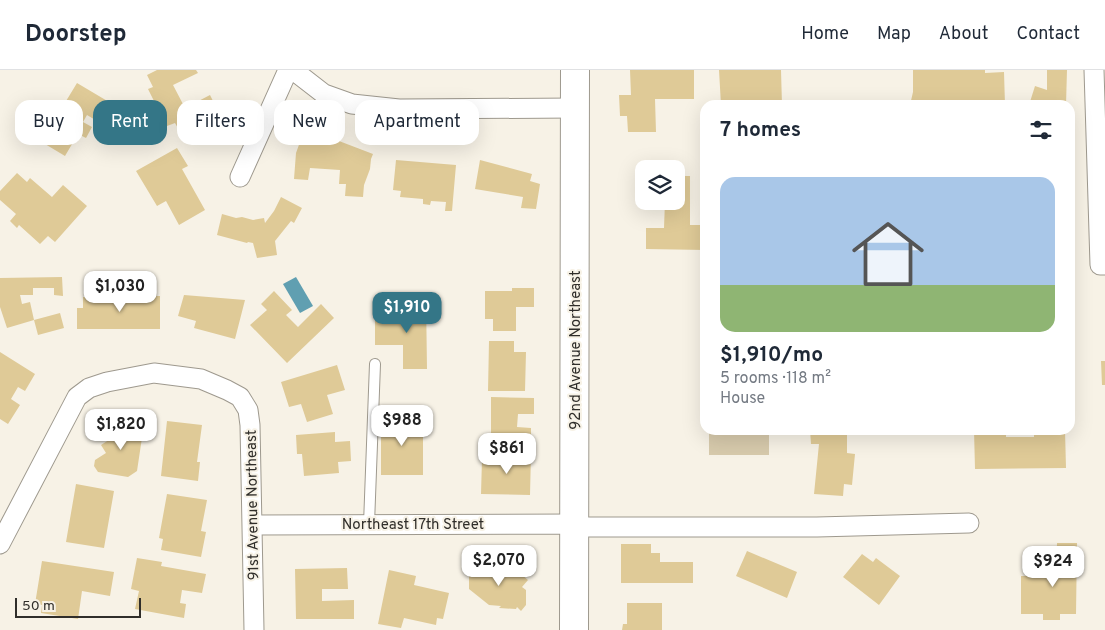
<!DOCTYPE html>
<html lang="en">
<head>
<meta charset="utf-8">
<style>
  :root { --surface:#fff; --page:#f6f6f7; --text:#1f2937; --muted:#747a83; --line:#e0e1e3; --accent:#347687 }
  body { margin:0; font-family:Overpass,sans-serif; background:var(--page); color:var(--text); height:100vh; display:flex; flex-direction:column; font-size:19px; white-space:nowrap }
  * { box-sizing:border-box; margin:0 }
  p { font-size:16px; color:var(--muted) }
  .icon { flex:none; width:28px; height:28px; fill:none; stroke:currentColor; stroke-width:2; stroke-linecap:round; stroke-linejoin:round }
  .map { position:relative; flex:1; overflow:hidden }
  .drawer { position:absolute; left:700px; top:30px; width:375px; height:335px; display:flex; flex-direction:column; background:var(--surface); border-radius:15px; box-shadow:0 5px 20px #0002 }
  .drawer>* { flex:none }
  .guide { position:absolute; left:15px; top:30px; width:475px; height:45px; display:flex; gap:10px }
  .fabs { position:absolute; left:635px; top:90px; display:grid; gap:10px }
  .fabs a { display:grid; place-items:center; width:50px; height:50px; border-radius:10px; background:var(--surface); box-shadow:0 5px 20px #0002; font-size:25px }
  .scale { position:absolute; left:15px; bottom:12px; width:126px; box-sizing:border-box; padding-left:5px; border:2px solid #302e2a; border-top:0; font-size:14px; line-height:18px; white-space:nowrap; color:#302e2a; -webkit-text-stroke:4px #f7f2e6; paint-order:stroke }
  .price { position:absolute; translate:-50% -42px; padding:0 11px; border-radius:10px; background:#fff; color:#222; font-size:16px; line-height:32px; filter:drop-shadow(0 1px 2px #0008) }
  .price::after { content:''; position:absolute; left:50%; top:30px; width:15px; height:11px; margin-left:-8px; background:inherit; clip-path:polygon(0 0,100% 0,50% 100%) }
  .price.selected { background:var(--accent); color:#fff }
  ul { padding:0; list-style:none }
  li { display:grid; align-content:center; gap:10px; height:265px; padding:0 20px }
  li span { display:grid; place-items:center; height:155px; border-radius:15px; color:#555 }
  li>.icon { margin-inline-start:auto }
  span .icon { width:90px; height:90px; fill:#fffc; stroke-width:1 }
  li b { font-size:21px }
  h2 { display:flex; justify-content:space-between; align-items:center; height:60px; padding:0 20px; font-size:21px }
  .pill { padding:0 18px; border-radius:15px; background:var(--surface); box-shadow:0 5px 20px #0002; font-size:18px; line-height:45px }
  .pill.selected { background:var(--accent); color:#fff }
  header { display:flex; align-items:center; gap:30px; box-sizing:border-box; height:70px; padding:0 25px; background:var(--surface); border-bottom:1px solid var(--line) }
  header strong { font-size:24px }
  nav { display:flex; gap:28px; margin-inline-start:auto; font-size:18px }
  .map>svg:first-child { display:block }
  .green { fill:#d7caac }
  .water { fill:#609fb1 }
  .building { fill:#dfca97 }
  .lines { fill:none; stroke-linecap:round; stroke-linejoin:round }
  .service-casing { stroke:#9e998e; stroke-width:12 }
  .minor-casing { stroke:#9e998e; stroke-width:21 }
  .secondary-casing { stroke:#9e998e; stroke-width:30 }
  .service { stroke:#fff; stroke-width:10 }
  .minor { stroke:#fff; stroke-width:19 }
  .secondary { stroke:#fff; stroke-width:28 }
  .labels { text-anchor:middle; stroke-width:4; stroke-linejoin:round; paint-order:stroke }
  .street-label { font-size:15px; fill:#302e2a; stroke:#f7f2e6 }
</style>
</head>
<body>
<header>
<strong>Doorstep</strong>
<nav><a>Home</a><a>Map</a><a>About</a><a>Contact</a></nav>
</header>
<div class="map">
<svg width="1105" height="560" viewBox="0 0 1105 560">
  <rect width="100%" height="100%" fill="#f7f2e6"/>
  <!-- green -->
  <path class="green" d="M709 360H769V385H709Z"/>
  <!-- water -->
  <path class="water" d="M296 207 313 236 300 243 283 214Z"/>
  <!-- building -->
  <path class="building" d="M157 0H196L198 3 173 15 185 38 210 25 219 43 205 50 207 54 190 63 186 56 179 60 175 53 167 56 162 46 156 49 148 34 154 31 148 19 153 17 147 5Z
    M630 0H694V29H655L656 62H628L627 46H620L619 25H631Z
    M719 0H781L782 35H721Z
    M913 0H985V3L1004 2 1005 35H910L913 22Z
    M1047 0H1067L1066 35H1029L1035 16 1047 20Z
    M77 13 109 32 97 51 87 45 83 52 92 57 86 68 78 64 65 86 45 74 63 43 60 41Z
    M305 58 373 84 371 89 370 99 364 115 363 127 345 126 346 114H339L340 100 310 98 308 110 294 109 296 83Z
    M177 78 188 96 182 99 205 140 179 155 166 131 157 136 136 101Z
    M396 90 456 95 452 141H445L446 132 431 131 430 135 423 134V129L400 127 401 121 393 120Z
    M480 90 532 104 530 111 540 114 536 139 521 138 523 127 475 119Z
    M17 103 27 112 30 108 52 127 63 115 87 136 55 172 48 166 40 174 19 155 17 158 10 151 16 144 0 130V121Z
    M676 106H690V155H705V180L646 179V158H664L665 131H676Z
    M281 127 302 138 294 153 291 151 275 171 277 185 257 188 253 173 248 172 247 173 217 165 222 144 236 148 242 147 253 150 264 148 265 153 274 141Z
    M62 207 63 226 54 225V218H33V225H20L22 234 30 232 34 250 7 258 0 237V208Z
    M512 218H534V237H516V261H493V249H485V221H512Z
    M274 221 292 240 286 245 298 257 321 234 334 248 287 293 250 255 267 240 261 234Z
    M184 225 245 230 235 269 194 258 196 251 178 246Z
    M160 226V259H77V238H83V227Z
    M407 228H426L427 299H403V275H375V247H407Z
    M60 243 64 258 38 265 34 250Z
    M489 271H514V282H526L525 321H488Z
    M0 282 35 304 25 321 18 317 11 329 20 335 8 354 0 349Z
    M1101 291H1105V315H1102Z
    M337 295 345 320 327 325 333 344 307 352 301 334 289 337 281 312Z
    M491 327 534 328V344H518L517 357 531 358V368H491Z
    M381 349H423V405H381Z
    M123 350 137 353 136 360 143 361 137 401 128 407 98 402 94 396 95 390 106 383 101 375 115 366 110 359Z
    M167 351 202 355 197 392H200L198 411 161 406Z
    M810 360H847V383L855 384 852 415 844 414 843 426 814 424 819 374H811Z
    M974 360H1006V367H1034V360H1065L1066 398 975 399Z
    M335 362V372L350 371 351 391 338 392 339 403 304 406 302 384H297L296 365Z
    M510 383H531L530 425 481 424 482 389 510 390Z
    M76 414 114 421 104 478 66 472Z
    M167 424 207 430 201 461 206 462 201 487 161 480 163 469 159 468Z
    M1057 473H1077L1076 544H1060V550H1043V544H1021V506H1056Z
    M621 474H651V483H660V492H693V513H621Z
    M747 481 797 502 787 528 736 506Z
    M862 484 873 492 876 488 900 506 879 535 843 507Z
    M137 488 162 492 161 496 206 504 202 523 182 520 180 533 186 534 184 548 135 539 139 521 131 519Z
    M42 491 114 502 110 526 82 521 78 549 41 543 42 535 35 534Z
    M476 496 499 497 506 503 511 496 528 510 522 517 526 520V535L521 541 517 537 516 539 499 538 501 536 489 535 469 519V505Z
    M347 498 348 519H322V531L354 530V549H296L295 499Z
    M389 500 416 506 414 515 449 523 443 549 437 548 436 555 404 548 401 558 378 554Z
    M627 533H662V560H622L623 554H627Z"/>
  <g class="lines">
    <defs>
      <path id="service" d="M369 454 375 294"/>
      <path id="minor" d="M293 0 324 24 352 34 399 39 575 38
        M1094 0 1100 195H1105
        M240 107 288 0
        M252 455 574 454
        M574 457H817L969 453
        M0 474 77 327 89 318 107 312 154 303 201 309 227 320 240 327 248 340 250 355 254 560"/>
      <path id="secondary" d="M574 560 575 0"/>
    </defs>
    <!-- service casing -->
    <use href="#service" class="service-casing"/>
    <!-- minor casing -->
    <use href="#minor" class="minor-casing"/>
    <!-- secondary casing -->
    <use href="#secondary" class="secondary-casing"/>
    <!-- service -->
    <use href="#service" class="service"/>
    <!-- minor -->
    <use href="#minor" class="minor"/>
    <!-- secondary -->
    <use href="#secondary" class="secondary"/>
  </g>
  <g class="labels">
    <!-- street labels -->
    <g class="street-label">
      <text transform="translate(575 280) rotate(-90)" y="5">92nd Avenue Northeast</text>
      <text transform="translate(252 435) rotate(-91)" y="5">91st Avenue Northeast</text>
      <text x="413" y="459">Northeast 17th Street</text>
    </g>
  </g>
</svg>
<div class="fabs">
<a><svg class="icon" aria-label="layers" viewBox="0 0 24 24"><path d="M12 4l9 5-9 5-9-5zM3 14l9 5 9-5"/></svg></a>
</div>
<div class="scale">50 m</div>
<b class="price" style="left:120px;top:243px">$1,030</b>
<b class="price selected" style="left:407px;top:264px">$1,910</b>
<b class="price" style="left:402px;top:377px">$988</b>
<b class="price" style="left:121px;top:381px">$1,820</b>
<b class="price" style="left:507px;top:405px">$861</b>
<b class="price" style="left:499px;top:517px">$2,070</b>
<b class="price" style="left:1053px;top:518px">$924</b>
<div class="guide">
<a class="pill">Buy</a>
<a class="pill selected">Rent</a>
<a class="pill">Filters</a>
<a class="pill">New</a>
<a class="pill">Apartment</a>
</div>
<section class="drawer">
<h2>7 homes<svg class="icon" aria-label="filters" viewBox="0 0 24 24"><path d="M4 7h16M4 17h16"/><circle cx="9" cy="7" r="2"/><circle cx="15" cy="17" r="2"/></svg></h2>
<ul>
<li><span style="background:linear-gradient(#a9c7e8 70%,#8fb573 0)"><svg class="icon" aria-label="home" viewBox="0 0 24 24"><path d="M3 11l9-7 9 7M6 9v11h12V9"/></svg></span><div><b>$1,910/mo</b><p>5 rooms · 118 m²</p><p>House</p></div></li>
</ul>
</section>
</div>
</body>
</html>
